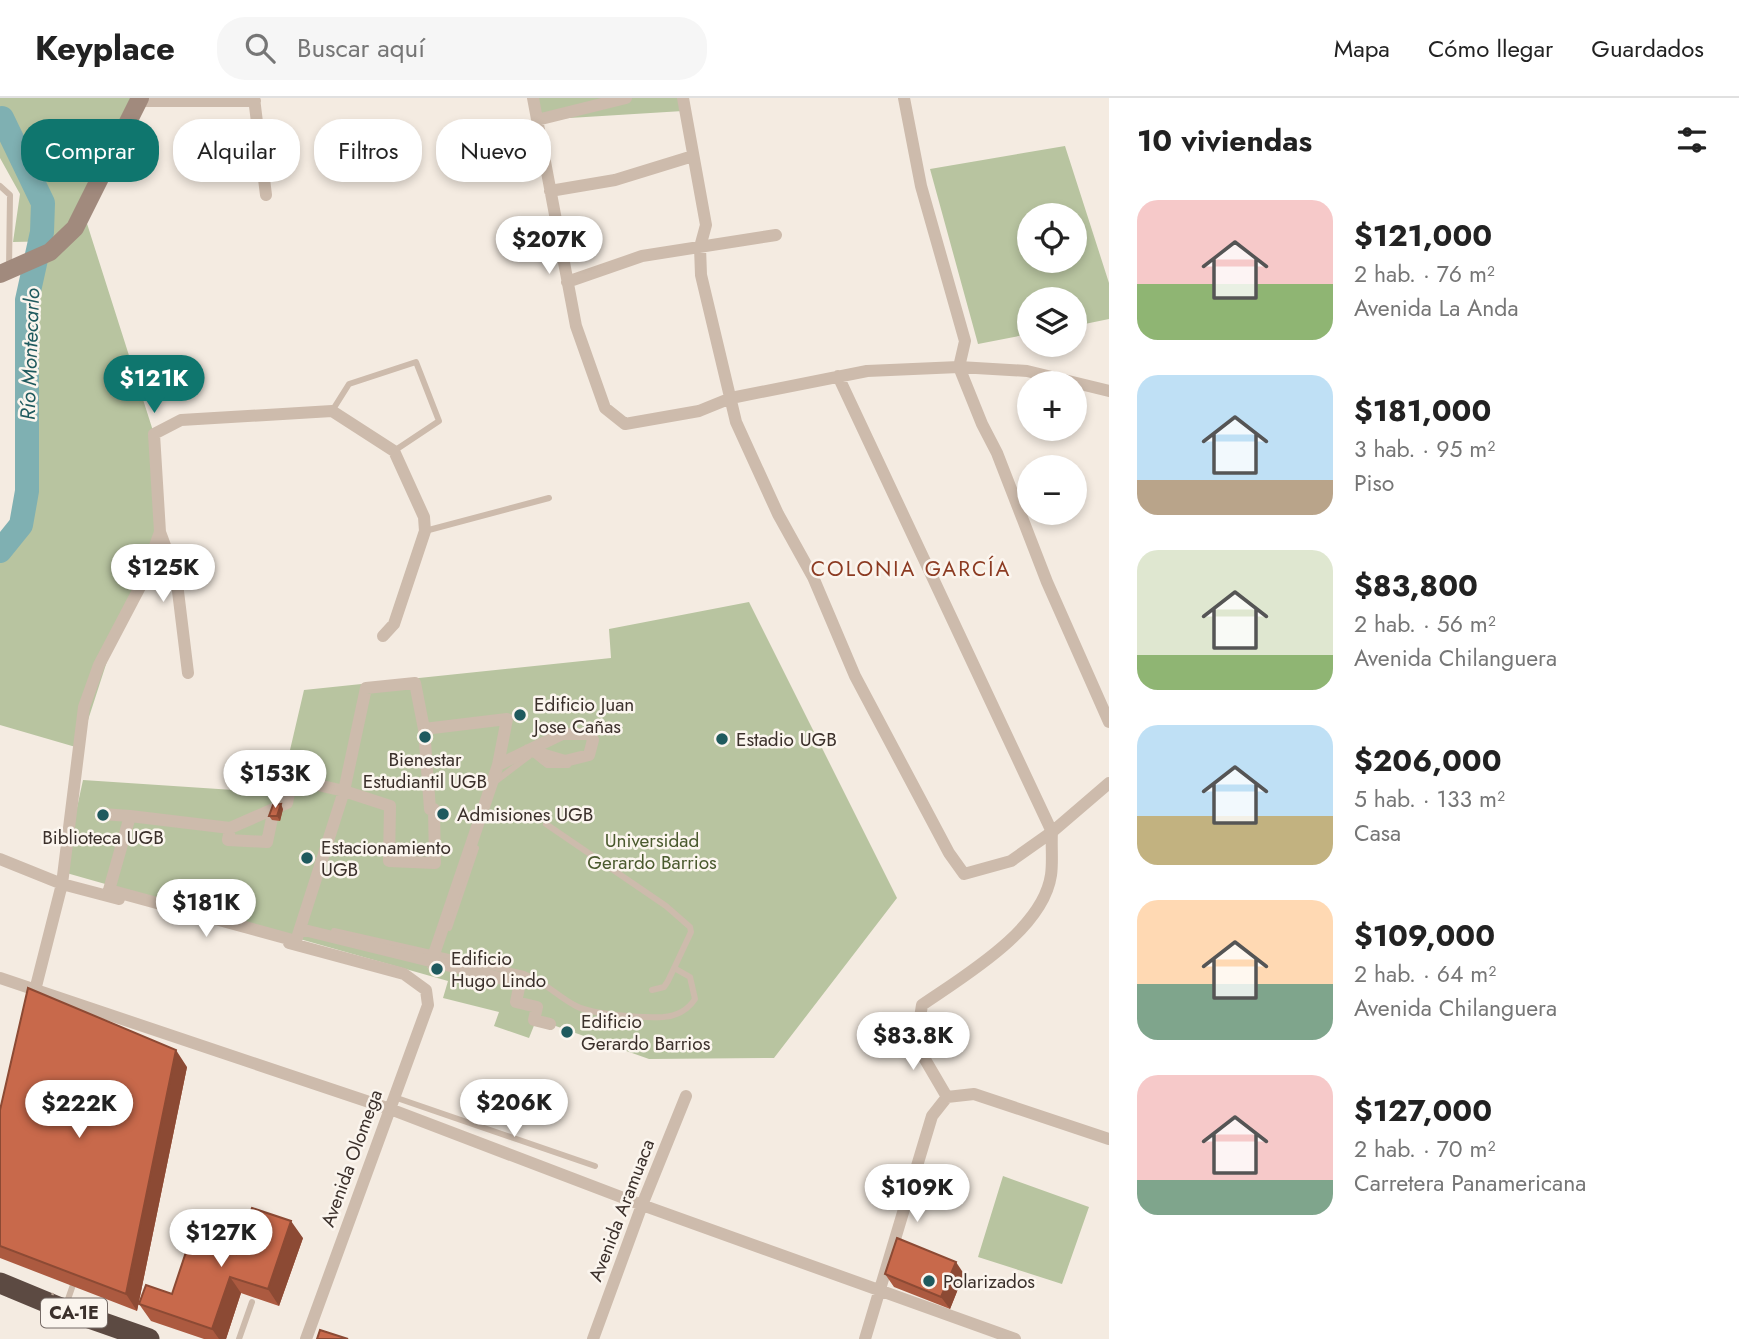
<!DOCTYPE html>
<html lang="es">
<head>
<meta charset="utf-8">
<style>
  :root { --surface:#fff; --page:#f6f6f6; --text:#222; --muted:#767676; --line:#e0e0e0; --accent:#0f766e }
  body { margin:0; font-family:Jost,sans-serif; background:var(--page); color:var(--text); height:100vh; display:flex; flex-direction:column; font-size:26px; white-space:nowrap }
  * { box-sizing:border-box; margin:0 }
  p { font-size:23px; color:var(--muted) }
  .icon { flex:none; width:38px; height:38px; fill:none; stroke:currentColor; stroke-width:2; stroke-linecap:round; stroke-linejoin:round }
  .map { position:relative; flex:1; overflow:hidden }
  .details { display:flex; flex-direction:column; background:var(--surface); width:630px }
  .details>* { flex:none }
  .banner { position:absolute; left:21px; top:21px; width:665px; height:63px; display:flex; gap:14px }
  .controls { position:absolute; left:1017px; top:105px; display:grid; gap:14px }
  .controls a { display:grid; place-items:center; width:70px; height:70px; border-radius:50%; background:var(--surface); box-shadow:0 4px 10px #0003; font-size:35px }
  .price { position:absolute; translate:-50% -60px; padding:0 16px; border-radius:24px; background:#fff; color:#222; font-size:23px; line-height:46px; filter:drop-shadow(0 2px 4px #0008) }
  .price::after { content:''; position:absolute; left:50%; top:42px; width:21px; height:16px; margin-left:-10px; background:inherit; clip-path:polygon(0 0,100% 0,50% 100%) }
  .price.on { background:var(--accent); color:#fff }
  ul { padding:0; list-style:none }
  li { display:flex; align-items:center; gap:21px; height:175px; padding:0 28px }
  li span { display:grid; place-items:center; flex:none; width:196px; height:140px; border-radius:21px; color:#555 }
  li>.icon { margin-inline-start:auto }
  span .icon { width:84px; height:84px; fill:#fffc; stroke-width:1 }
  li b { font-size:30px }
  h2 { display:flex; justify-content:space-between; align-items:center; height:84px; padding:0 28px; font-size:30px }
  .tag { padding:0 24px; border-radius:28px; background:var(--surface); box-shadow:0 4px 10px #0003; font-size:24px; line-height:63px }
  .tag.on { background:var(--accent); color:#fff }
  header { display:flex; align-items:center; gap:42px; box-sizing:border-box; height:98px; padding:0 35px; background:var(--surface); border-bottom:2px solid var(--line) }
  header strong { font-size:33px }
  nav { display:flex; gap:38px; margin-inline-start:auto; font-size:24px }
  .search { width:490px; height:63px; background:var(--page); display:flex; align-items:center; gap:18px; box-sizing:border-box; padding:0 24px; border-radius:28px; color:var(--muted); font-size:26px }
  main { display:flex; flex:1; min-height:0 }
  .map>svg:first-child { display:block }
  .green { fill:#b8c4a0; fill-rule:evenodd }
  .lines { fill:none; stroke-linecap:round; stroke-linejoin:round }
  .river { stroke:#7fb0b2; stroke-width:24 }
  .path { stroke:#b9a596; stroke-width:2.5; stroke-dasharray:3.5 3.5; stroke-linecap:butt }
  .lane { stroke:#cdbbac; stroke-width:6 }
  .street { stroke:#cdbbac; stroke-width:12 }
  .secondary { stroke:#a18a7d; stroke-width:18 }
  .highway { stroke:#5c4a42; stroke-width:21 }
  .path-bridge { stroke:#b9a596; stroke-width:2.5; stroke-dasharray:3.5 3.5; stroke-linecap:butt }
  .wall { fill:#ac5a40 }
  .shaded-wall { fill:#8c4a34 }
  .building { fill:#c8694b; stroke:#8c4a34; stroke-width:2 }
  .poi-dot { fill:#1f5a5e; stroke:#fbf5ee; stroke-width:2.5 }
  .labels { text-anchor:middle; stroke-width:5; stroke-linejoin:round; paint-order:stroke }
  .shield { fill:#fbf5ee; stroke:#756b66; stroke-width:2 }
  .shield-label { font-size:18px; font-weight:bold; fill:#3b302b }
  .poi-label { font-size:19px; fill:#3b302b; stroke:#fbf5ee; text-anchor:start }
  .park-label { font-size:19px; fill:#4a5a2e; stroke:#fbf5ee }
  .street-label { font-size:19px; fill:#3b302b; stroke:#fbf5ee }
  .water-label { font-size:21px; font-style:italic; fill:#1f5a5e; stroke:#fbf5ee }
  .neighbourhood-label { font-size:21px; letter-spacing:2px; fill:#8c3b22; stroke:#fbf5ee }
</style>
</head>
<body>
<header>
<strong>Keyplace</strong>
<div class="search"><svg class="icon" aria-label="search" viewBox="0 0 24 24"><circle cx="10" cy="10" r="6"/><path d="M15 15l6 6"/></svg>Buscar aquí</div>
<nav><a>Mapa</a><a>Cómo llegar</a><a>Guardados</a></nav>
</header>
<main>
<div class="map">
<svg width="1109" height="1241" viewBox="0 0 1109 1241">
  <rect width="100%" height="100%" fill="#f4ebe1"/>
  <!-- green -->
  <path class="green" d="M0 0H135L83 113 154 336 155 450 119 526 79 650 0 627V453L21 426 27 202 58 143 13 144 20 96 0 60Z
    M532 0H682L683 13 537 22Z
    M1065 48 1109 185V221L1075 228 1074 201H1029V236L978 246 930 71ZM1029 117H1074V163H1029Z
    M749 504 897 800 774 960 649 961 550 926 535 925 529 940 494 928 499 914 443 900 448 883 63 774 83 682 280 695 304 592 611 560 609 531Z
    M1003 1078 1089 1109 1062 1186 978 1159Z"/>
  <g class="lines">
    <!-- river -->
    <path class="river" d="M0 453 21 427 27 393V202L42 134 43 105 2 20"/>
    <!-- path -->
    <path class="path" d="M42 1223 50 1225"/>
    <!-- lane -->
    <path class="lane" d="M0 88 10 97 9 171
      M332 313 349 286 416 264 439 323 394 353
      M425 433 549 400
      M176 477 200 472
      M537 659 547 667H568
      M496 683 529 658
      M546 726 666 808 690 829 691 834 668 883 664 889 652 892
      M449 830 476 750
      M334 833 524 876C544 883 557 898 576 908 594 917 642 920 663 919 677 918 688 912 695 901L690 879 674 870
      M394 999 595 1068
      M66 1207 75 1181
      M239 1241 252 1204"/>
    <!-- street -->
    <path class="street" d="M254 0 266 97
      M533 0 576 228 605 310 625 326 699 313 731 300 867 273 959 269 1027 273 1109 293
      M683 0 706 127 700 149 701 177 736 324 778 416 813 479 855 578 949 755 964 776 1011 763 1052 734 1109 685
      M904 0 921 88 965 243 959 269 982 326 997 355 1047 484 1109 624
      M138 3H255
      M537 22 626 0
      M550 93 615 82 693 58
      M567 184 642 158 776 137
      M838 278 1052 734C1051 748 1053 764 1051 777 1043 832 964 878 922 907L916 946 947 999 974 996 1109 1041
      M160 434 176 477 188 575
      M424 631 430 711H434L435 765 389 763 390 708 344 693 292 681 287 705 230 730 130 718 109 792 296 843 344 693 366 590 415 585 424 631 507 621 498 667 562 636H590L593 642 589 657 565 663 528 652
      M102 716 130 718
      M230 730 228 742 267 744 274 711
      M0 761 62 786 119 801
      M300 831 520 885 516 904 537 909 534 922 550 926
      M289 845 404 876 426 892 428 907 306 1241
      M431 865 498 667
      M0 880 390 1011 642 1107 1015 1241
      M31 908 62 786 84 609 99 567 141 487 160 434 154 336 181 322 332 313 394 353 424 419 425 433 394 526 383 538
      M593 1241 642 1107 686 998
      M865 1241 932 1018 947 999"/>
    <!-- secondary -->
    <path class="secondary" d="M0 176 50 154 75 130 140 0"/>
    <!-- highway -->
    <path class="highway" d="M0 1185 58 1209 149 1241"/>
    <!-- path-bridge -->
    <path class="path-bridge" d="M42 1223 53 1195"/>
  </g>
  <!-- wall -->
  <path class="wall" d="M283 711 280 723 272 722 269 718Z
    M187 969 137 1213 0 1160V1012Z
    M213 1133 215 1135 235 1141 239 1147 303 1140 279 1208 241 1195 226 1241H204L151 1223 139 1206 172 1196Z
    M885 1176H964L950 1211 894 1189Z"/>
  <!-- shaded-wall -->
  <path class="shaded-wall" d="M281 706 283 711 280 723 277 718Z
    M176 952 187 969 137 1213 126 1196Z
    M291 1123 303 1140 279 1208 268 1191Z
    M235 1141 247 1158 243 1171 231 1155Z
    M956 1164 964 1176 950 1211 941 1199Z
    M230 1179 241 1195 226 1241H219L212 1231Z"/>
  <!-- building -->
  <path class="building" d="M281 706 277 718H269L273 707Z
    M28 890 176 952 126 1196 0 1148V1012Z
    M252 1110 291 1123 268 1191 230 1179 212 1231 139 1206 146 1187 172 1196 195 1127 213 1133 210 1142 215 1135 235 1141 231 1155 236 1156Z
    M897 1140 956 1164 941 1199 885 1176Z
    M320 1232 348 1241H317Z"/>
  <!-- markers -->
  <g class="poi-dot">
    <circle cx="520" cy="617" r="7"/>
    <circle cx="425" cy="639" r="7"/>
    <circle cx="722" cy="641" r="7"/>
    <circle cx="443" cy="716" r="7"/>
    <circle cx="103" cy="717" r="7"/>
    <circle cx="307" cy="760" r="7"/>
    <circle cx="437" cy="871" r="7"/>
    <circle cx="567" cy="934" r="7"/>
    <circle cx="929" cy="1183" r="7"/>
  </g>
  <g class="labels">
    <!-- shield labels -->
    <rect class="shield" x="41" y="1200.5" width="66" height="29" rx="5"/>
    <g class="shield-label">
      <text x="74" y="1221">CA-1E</text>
    </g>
    <!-- poi labels -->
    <g class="poi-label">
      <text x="534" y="613">Edificio Juan<tspan x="534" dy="22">Jose Cañas</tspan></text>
      <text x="736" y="648">Estadio UGB</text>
      <text x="425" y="668" text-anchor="middle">Bienestar<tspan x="425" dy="22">Estudiantil UGB</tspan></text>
      <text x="457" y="723">Admisiones UGB</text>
      <text x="103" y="746" text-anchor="middle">Biblioteca UGB</text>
      <text x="321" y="756">Estacionamiento<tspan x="321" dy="22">UGB</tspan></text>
      <text x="451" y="867">Edificio<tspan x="451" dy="22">Hugo Lindo</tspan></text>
      <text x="581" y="930">Edificio<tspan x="581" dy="22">Gerardo Barrios</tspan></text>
      <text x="943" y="1190">Polarizados</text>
    </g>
    <!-- park labels -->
    <g class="park-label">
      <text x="652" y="749">Universidad<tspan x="652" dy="22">Gerardo Barrios</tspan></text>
    </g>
    <!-- street labels -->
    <g class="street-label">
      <text transform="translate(351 1060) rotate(-70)" y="7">Avenida Olomega</text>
      <text transform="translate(621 1112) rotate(-69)" y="7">Avenida Aramuaca</text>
    </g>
    <!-- water labels -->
    <g class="water-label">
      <text transform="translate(30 256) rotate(-88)" y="7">Río Montecarlo</text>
    </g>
    <!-- neighbourhood labels -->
    <g class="neighbourhood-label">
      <text x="911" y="478">COLONIA GARCÍA</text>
    </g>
  </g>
</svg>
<div class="controls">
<a><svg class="icon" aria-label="locate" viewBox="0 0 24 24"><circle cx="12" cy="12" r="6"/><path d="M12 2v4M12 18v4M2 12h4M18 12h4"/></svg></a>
<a><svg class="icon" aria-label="layers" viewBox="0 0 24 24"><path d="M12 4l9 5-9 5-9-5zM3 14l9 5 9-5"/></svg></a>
<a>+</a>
<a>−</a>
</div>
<b class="price" style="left:549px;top:178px">$207K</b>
<b class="price on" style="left:154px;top:317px">$121K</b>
<b class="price" style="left:163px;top:506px">$125K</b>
<b class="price" style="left:275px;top:712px">$153K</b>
<b class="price" style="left:206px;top:841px">$181K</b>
<b class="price" style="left:913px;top:974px">$83.8K</b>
<b class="price" style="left:514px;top:1041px">$206K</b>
<b class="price" style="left:79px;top:1042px">$222K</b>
<b class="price" style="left:917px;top:1126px">$109K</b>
<b class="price" style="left:221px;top:1171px">$127K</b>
<div class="banner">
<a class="tag on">Comprar</a>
<a class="tag">Alquilar</a>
<a class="tag">Filtros</a>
<a class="tag">Nuevo</a>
</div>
</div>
<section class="details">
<h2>10 viviendas<svg class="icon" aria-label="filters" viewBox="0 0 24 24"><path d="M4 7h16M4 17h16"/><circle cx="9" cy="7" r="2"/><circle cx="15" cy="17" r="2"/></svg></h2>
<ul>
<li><span style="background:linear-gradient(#f6c9c9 60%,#8fb573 0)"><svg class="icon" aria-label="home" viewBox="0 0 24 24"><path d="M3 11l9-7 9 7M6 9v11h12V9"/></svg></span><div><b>$121,000</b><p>2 hab. · 76 m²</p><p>Avenida La Anda</p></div></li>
<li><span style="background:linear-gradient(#bfe0f5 75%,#b9a48a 0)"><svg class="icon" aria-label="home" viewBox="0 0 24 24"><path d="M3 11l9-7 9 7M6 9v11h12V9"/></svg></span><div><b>$181,000</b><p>3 hab. · 95 m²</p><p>Piso</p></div></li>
<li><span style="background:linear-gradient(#dfe7d0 75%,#8fb573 0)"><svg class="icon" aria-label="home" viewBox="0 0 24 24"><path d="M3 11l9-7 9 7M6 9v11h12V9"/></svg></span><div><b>$83,800</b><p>2 hab. · 56 m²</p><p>Avenida Chilanguera</p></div></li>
<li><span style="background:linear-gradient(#bfe0f5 65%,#c2b280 0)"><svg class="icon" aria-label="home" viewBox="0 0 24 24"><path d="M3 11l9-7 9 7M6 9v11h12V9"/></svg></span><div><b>$206,000</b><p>5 hab. · 133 m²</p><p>Casa</p></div></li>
<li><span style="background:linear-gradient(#ffd9b3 60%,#7fa58c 0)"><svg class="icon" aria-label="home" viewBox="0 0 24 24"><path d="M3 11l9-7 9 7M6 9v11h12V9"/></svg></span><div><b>$109,000</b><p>2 hab. · 64 m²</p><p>Avenida Chilanguera</p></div></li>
<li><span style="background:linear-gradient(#f6c9c9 75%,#7fa58c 0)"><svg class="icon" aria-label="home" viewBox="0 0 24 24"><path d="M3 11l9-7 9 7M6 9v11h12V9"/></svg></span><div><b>$127,000</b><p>2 hab. · 70 m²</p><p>Carretera Panamericana</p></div></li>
</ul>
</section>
</main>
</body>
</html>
